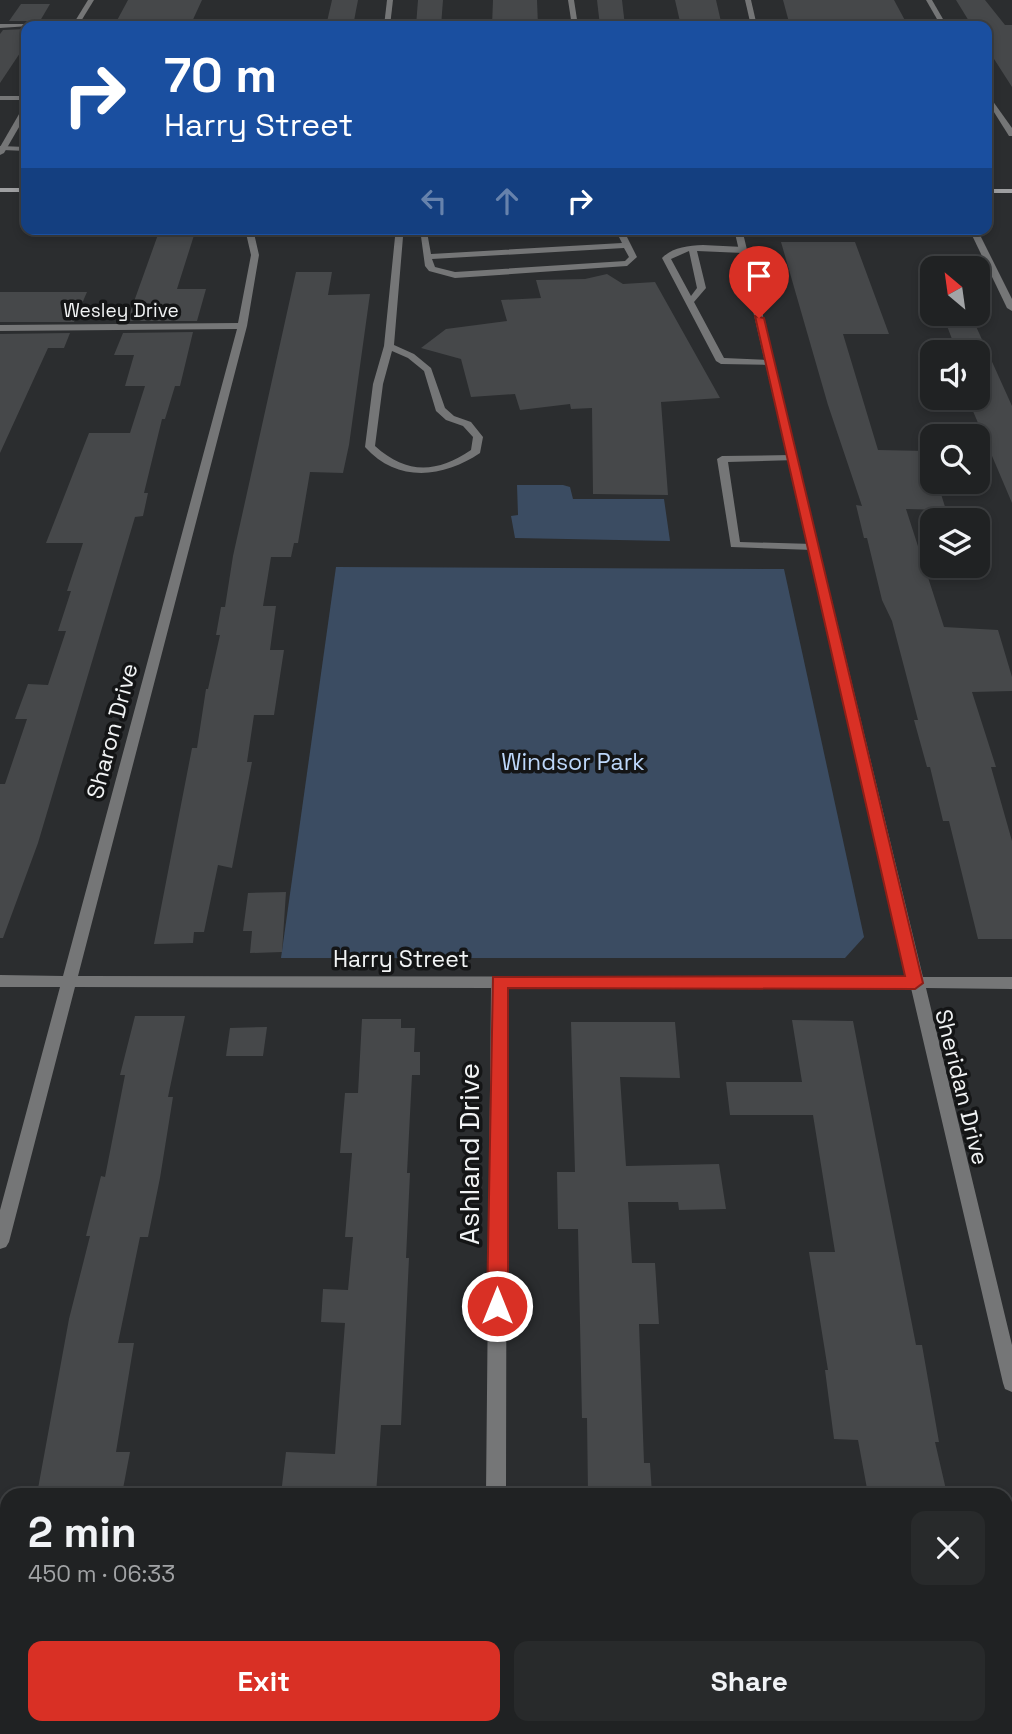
<!DOCTYPE html>
<html lang="en">
<head>
<meta charset="utf-8">
<style>
	:root { --surface:#202223; --page:#282a2b; --text:#f1f3f6; --muted:#a2a4a6; --line:#3d3f41; --accent:#d93025 }
	body { margin:0; font-family:"Space Grotesk",sans-serif; background:var(--page); color:var(--text); height:100vh; display:flex; flex-direction:column; font-size:26px; white-space:nowrap }
	* { box-sizing:border-box; margin:0 }
	p { font-size:23px; color:var(--muted) }
	.icon { flex:none; width:38px; height:38px; fill:none; stroke:currentColor; stroke-width:2; stroke-linecap:round; stroke-linejoin:round }
	.map { position:relative; flex:1; overflow:hidden }
	.sheet { position:absolute; left:0px; top:1488px; width:1013px; height:247px; display:flex; flex-direction:column; background:var(--surface); border-radius:21px 21px 0 0; box-shadow:0 4px 10px #0003,0 0 0 2px var(--line) }
	.sheet>* { flex:none }
	.hud { position:absolute; left:21px; top:21px; width:971px; height:214px; border-radius:14px; box-shadow:0 4px 10px #0003,0 0 0 2px var(--line); background:#1a4fa0; color:#fff; overflow:hidden }
	.needle { width:46px; rotate:331deg }
	.fabs { position:absolute; left:920px; top:256px; display:grid; gap:14px }
	.fabs a { display:grid; place-items:center; width:70px; height:70px; border-radius:14px; background:var(--surface); box-shadow:0 4px 10px #0003,0 0 0 2px var(--line); font-size:35px }
	.pin { position:absolute; display:grid; place-items:center; width:60px; height:60px; color:#fff; margin:-72px -30px; border-radius:50% 50% 50% 0; rotate:-45deg; box-shadow:0 0 7px #0007 }
	.pin .icon { rotate:45deg }
	.me { position:absolute; width:77px; margin:-38px; rotate:0deg; stroke-linejoin:round; filter:drop-shadow(0 0 5px #0008) }
	.turn { display:flex; align-items:center; gap:24px; height:147px; padding:0 28px; font-size:32px }
	.turn .icon { width:91px; height:91px; stroke-width:2.5 }
	.turn b { display:block; font-size:49px; line-height:60px }
	.lanes { display:flex; align-items:center; height:66px; padding:0 28px; background:#0003; justify-content:center; gap:35px; direction:ltr }
	.lanes .off { opacity:.35 }
	.round { display:grid; place-items:center; flex:none; width:74px; height:74px; border-radius:14px; background:var(--page) }
	.overview { display:flex; align-items:center; justify-content:space-between; height:119px; padding:0 28px }
	h1 { font-size:42px; font-weight:800; line-height:52px }
	.cta { display:flex; gap:14px; margin-top:auto; padding:14px 28px }
	.cta a { flex:1; height:80px; border-radius:14px; background:var(--accent); color:#fff; font-size:28px; font-weight:800; line-height:80px; text-align:center }
	.cta a+a { background:var(--page); color:var(--text) }
	.map>svg:first-child { display:block }
	.green { fill:#3b4c62 }
	.building { fill:#46484a }
	.lines { fill:none; stroke-linecap:round; stroke-linejoin:round }
	.lane { fill:#757677; fill-rule:evenodd }
	.street { fill:#757677; fill-rule:evenodd }
	.secondary { fill:#9e9fa1; fill-rule:evenodd }
	.route { fill:#d93025; stroke:#8d1f18; stroke-width:2 }
	.labels { text-anchor:middle; dominant-baseline:central; stroke-width:7; stroke-linejoin:round; paint-order:stroke }
	.far-street-label { font-size:19px; fill:#f1f3f4; stroke:#141516 }
	.street-label { font-size:23px; fill:#f1f3f4; stroke:#141516 }
	.park-label { font-size:23px; fill:#bdd7fa; stroke:#141516 }
	.near-street-label { font-size:28px; fill:#f1f3f4; stroke:#141516 }
</style>
</head>
<body>
<div class="map">
<svg width="1012" height="1734" viewBox="0 0 1012 1734">
	<rect width="100%" height="100%" fill="#2b2d2f"/>
	<g class="green">
		<polygon points="517,485 563,485 570,487 573,499 664,499 670,541 515,538 511,516 518,515"/>
		<polygon points="336,567 784,569 864,937 845,958 281,958"/>
	</g>
	<g class="building">
		<polygon points="128,0 202,0 190,26 114,26"/>
		<polygon points="332,0 358,0 353,26 326,26"/>
		<polygon points="418,0 443,0 441,26 416,26"/>
		<polygon points="493,0 537,0 538,26 492,26"/>
		<polygon points="597,0 622,0 625,26 600,26"/>
		<polygon points="675,0 716,0 722,26 681,26"/>
		<polygon points="783,0 894,0 908,26 790,26"/>
		<polygon points="956,0 985,0 1005,25 1012,25 1012,87 987,48 987,26 972,26"/>
		<polygon points="21,4 50,4 37,26 26,21 9,21"/>
		<polygon points="26,29 26,44 0,83 0,34 3,30"/>
		<polygon points="160,229 196,229 177,289 206,289 197,321 127,321"/>
		<polygon points="781,242 855,242 889,334 843,334 878,450 927,451 933,481 937,481 946,510 906,509 944,627 998,630 1012,677 1012,691 972,692 996,767 991,767 1012,841 1012,939 978,939 949,821 943,821 930,767 927,767 914,720 918,720 892,621 882,600 867,538 864,538 856,505 862,506 828,405"/>
		<polygon points="296,272 332,272 328,295 370,294 349,445 343,473 310,472 298,543 294,543 291,557 271,557 263,606 276,606 270,650 284,650 274,715 254,715 247,762 252,762 232,868 218,865 204,932 194,932 193,943 154,944 192,748 197,748 206,689 208,689 220,635 216,635 221,607 225,607 233,556"/>
		<polygon points="607,274 623,284 655,282 720,398 661,402 668,495 593,494 592,408 571,409 570,404 520,410 515,394 471,397 461,359 421,348 446,329 507,321 501,300 541,298 536,280 585,279"/>
		<polygon points="0,292 87,292 74,322 0,322"/>
		<polygon points="942,313 970,313 1012,406 1012,503 967,397 978,397 978,352 957,352"/>
		<polygon points="193,332 180,386 175,386 165,419 162,419 144,493 148,493 143,516 135,517 38,843 3,938 0,938 0,784 5,784 27,719 15,719 28,684 48,685 66,631 58,631 71,591 67,591 83,543 46,543 89,433 130,433 145,386 125,386 134,355 114,355 123,333"/>
		<polygon points="70,333 64,348 48,348 0,453 0,334"/>
		<polygon points="286,892 282,952 250,953 252,931 243,931 248,893"/>
		<polygon points="135,1016 185,1016 168,1097 173,1097 160,1178 148,1237 140,1237 118,1343 134,1343 116,1452 130,1452 122,1494 37,1494 69,1319 90,1236 86,1236 101,1176 105,1177 125,1075 120,1075"/>
		<polygon points="362,1019 401,1019 401,1028 415,1028 414,1052 420,1052 420,1075 412,1075 407,1173 410,1173 406,1258 409,1258 401,1425 381,1425 376,1494 281,1494 286,1452 335,1454 345,1323 321,1322 323,1289 348,1290 353,1237 345,1237 352,1153 340,1153 345,1093 358,1093"/>
		<polygon points="792,1020 853,1021 916,1345 922,1345 939,1442 935,1442 947,1494 868,1494 858,1440 834,1439 825,1370 828,1370 809,1252 835,1252 813,1115 730,1115 726,1082 802,1082"/>
		<polygon points="571,1022 675,1022 680,1078 620,1077 626,1166 719,1164 726,1209 679,1210 678,1202 628,1202 632,1263 655,1263 659,1324 639,1324 644,1463 650,1463 652,1494 588,1494 587,1418 582,1418 578,1229 558,1229 557,1172 575,1172"/>
		<polygon points="267,1027 263,1056 226,1056 230,1028"/>
	</g>
	<g class="lines">
		<g class="lane">
			<rect x="0" y="96" width="26" height="4"/>
			<polygon points="0,146 26,147 26,151 3,150 0,149"/>
			<path d="M399,229H407L403,237L394,345L414,354L431,368L445,408L454,416L471,422L483,437L480,453C443,478 397,483 365,447L373,384L384,346L395,237ZM392,351L408,358L424,371L436,411L446,420L463,426L473,437L471,450C437,473 407,475 375,446L383,384Z"/>
			<path d="M420,229H430L427,232L431,254L622,243L615,229H623L637,257L627,266L455,278L429,271L425,266ZM624,248L629,257L625,261L455,272L435,267L432,259Z"/>
			<path d="M703,245L743,247L747,250L743,253L697,251L706,288L694,302L724,358L769,360L772,361V365L721,364L716,361L662,258C673,247 687,246 703,245ZM689,251L697,288L691,296L671,259Z"/>
			<polygon points="792,455 796,456 796,460 728,462 740,542 813,544 819,547 813,550 731,547 717,459 722,456"/>
		</g>
		<g class="street">
			<polygon points="88,0 94,0 78,26 72,26"/>
			<polygon points="387,0 393,0 390,26 384,26"/>
			<polygon points="568,0 574,0 578,26 572,26"/>
			<polygon points="745,0 751,0 757,26 751,26"/>
			<polygon points="926,0 932,0 947,26 941,26"/>
			<polygon points="0,24 26,24 29,26 0,28"/>
			<polygon points="987,93 1012,128 1012,136 1009,136 987,101"/>
			<polygon points="26,107 26,115 4,153 0,155 0,147 22,109"/>
			<polygon points="245,229 253,229 259,255 247,326 78,976 908,977 734,229 742,229 923,977 1012,977 1012,989 926,988 1012,1345 1012,1392 1005,1389 1003,1383 911,988 507,988 506,1494 486,1494 491,988 75,987 9,1242 6,1247 0,1249 0,1210 60,987 0,987 0,975 63,976 237,329 0,331 0,325 238,323 251,255"/>
			<polygon points="969,229 977,229 1012,299 1012,311 1007,308"/>
			<rect x="484" y="1727" width="22" height="7"/>
		</g>
		<g class="secondary">
			<rect x="0" y="188" width="26" height="4"/>
			<rect x="987" y="189" width="25" height="4"/>
		</g>
	</g>
	<polygon class="route" points="755,316 764,318 923,983 915,989 508,988 508,1306 505,1312 497,1315 490,1312 487,1306 493,977 905,976"/>
	<g class="labels">
		<g class="far-street-label">
			<text x="121" y="310">Wesley Drive</text>
		</g>
		<g class="street-label">
			<text transform="translate(112 731) rotate(-75)">Sharon Drive</text>
			<text x="401" y="959">Harry Street</text>
			<text transform="translate(962 1087) rotate(76)">Sheridan Drive</text>
		</g>
		<g class="park-label">
			<text x="573" y="762">Windsor Park</text>
		</g>
		<g class="near-street-label">
			<text transform="translate(469 1154) rotate(-90)">Ashland Drive</text>
		</g>
	</g>
</svg>
<div class="fabs">
<a><svg class="needle" viewBox="-14 -14 28 28"><path d="M0-13l5 13h-10z" fill="#e53935"/><path d="M0 13l5-13h-10z" fill="#a2a4a6"/></svg></a>
<a><svg class="icon" aria-label="sound" viewBox="0 0 24 24"><path d="M4 9h4l5-4v14l-5-4H4zM17 9q2 3 0 6"/></svg></a>
<a><svg class="icon" aria-label="search" viewBox="0 0 24 24"><circle cx="10" cy="10" r="6"/><path d="M15 15l6 6"/></svg></a>
<a><svg class="icon" aria-label="layers" viewBox="0 0 24 24"><path d="M12 4l9 5-9 5-9-5zM3 14l9 5 9-5"/></svg></a>
</div>
<div class="pin" style="left:759px;top:318px;background:#d93025"><svg class="icon" aria-label="arrive" viewBox="0 0 24 24"><path d="M6 21V4h12l-3 4 3 4H6"/></svg></div>
<svg class="me" style="left:497px;top:1306px" viewBox="-20 -20 40 40"><circle r="17" fill="#d93025" stroke="#fff" stroke-width="3"/><path d="M0-11L8 9 0 5-8 9z" fill="#fff"/></svg>
<div class="hud">
<div class="turn"><svg class="icon" aria-label="right" viewBox="0 0 24 24"><path d="M7 20v-9h11M14 6l5 5-5 5"/></svg><div><b>70 m</b>Harry Street</div></div>
<div class="lanes"><svg class="icon off" aria-label="left" viewBox="0 0 24 24"><path d="M17 20v-9H6M10 6l-5 5 5 5"/></svg><svg class="icon off" aria-label="ahead" viewBox="0 0 24 24"><path d="M12 20V5M6 11l6-6 6 6"/></svg><svg class="icon" aria-label="right" viewBox="0 0 24 24"><path d="M7 20v-9h11M14 6l5 5-5 5"/></svg></div>
</div>
<section class="sheet">
<div class="overview"><div><h1>2 min</h1><p>450 m · 06:33</p></div><a class="round"><svg class="icon" aria-label="close" viewBox="0 0 24 24"><path d="M6 6l12 12M18 6L6 18"/></svg></a></div>
<div class="cta"><a>Exit</a><a>Share</a></div>
</section>
</div>
</body>
</html>
